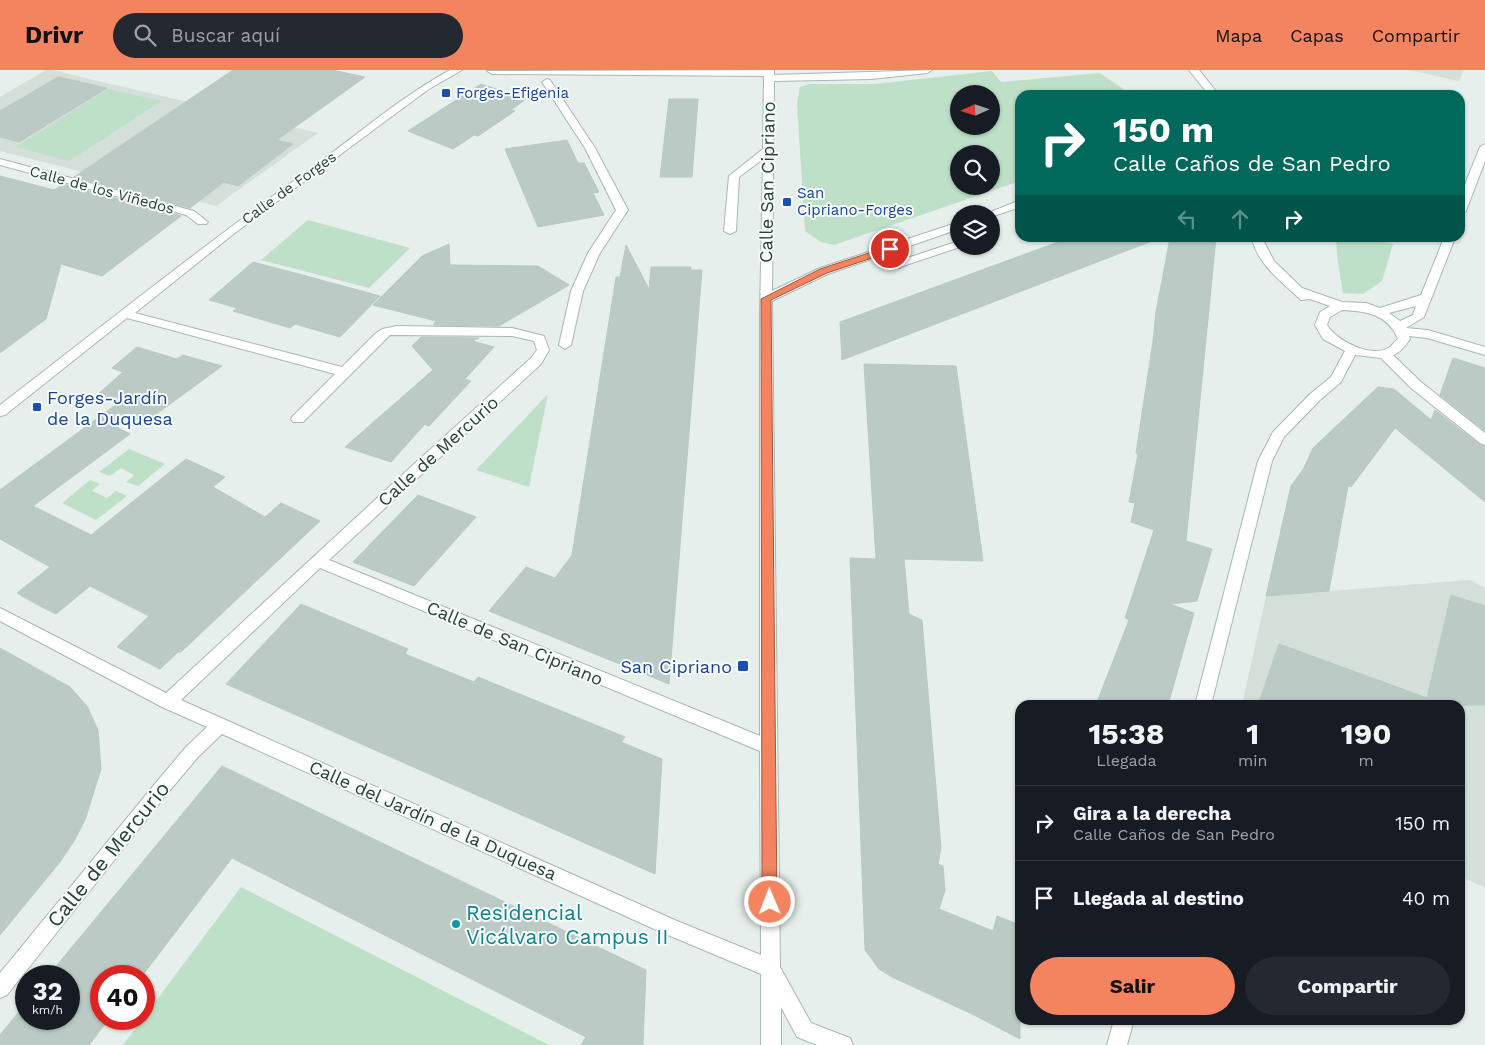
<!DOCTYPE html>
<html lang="es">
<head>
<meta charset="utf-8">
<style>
	:root { --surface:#171b24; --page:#242831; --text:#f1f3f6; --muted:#9ea1a6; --line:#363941; --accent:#f4845f }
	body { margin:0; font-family:"Work Sans",sans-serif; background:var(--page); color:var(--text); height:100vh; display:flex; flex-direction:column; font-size:19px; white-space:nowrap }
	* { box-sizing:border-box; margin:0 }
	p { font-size:16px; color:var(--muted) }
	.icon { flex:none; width:28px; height:28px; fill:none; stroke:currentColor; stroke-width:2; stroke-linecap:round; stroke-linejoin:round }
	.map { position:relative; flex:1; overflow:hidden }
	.side { position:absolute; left:1015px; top:630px; width:450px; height:325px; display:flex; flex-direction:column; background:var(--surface); border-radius:15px; box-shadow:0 1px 4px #0004 }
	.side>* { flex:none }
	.guide { position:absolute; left:1015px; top:20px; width:450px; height:152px; border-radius:15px; box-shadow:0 1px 4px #0004; background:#00695c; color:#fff; overflow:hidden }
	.needle { width:32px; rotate:267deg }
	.controls { position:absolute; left:950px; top:15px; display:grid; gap:10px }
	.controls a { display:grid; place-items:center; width:50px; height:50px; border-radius:50%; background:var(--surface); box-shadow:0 1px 4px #0004; font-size:25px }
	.speed { position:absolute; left:15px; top:895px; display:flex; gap:10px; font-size:25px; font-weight:700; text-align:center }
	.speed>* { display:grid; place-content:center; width:65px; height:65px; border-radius:50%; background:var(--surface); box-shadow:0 1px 4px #0004; line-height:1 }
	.speed small { font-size:12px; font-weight:400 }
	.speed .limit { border:8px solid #d22; background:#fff; color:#111 }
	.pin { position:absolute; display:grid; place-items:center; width:42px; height:42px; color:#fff; margin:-21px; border:2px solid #fff; border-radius:50%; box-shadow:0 1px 5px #0007 }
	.me { position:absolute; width:55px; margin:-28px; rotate:359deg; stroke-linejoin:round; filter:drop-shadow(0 0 4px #0008) }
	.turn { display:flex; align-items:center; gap:18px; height:105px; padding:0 15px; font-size:22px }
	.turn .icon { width:65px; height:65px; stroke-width:2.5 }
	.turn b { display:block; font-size:35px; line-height:42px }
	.lanes { display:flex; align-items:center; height:48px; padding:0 15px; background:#0003; justify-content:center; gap:25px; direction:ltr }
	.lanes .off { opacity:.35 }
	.eta { display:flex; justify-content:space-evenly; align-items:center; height:85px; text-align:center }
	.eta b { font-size:30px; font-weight:700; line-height:35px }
	.cta { display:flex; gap:10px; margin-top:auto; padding:10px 15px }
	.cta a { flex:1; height:58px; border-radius:30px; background:var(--accent); color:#111; font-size:20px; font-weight:700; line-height:58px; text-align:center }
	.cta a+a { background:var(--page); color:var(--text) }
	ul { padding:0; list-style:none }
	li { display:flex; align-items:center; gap:15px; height:75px; padding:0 15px; border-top:1px solid var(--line) }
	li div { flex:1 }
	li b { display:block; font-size:19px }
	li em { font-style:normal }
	header { display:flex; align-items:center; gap:30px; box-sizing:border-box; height:70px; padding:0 25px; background:var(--accent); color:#111 }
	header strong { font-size:24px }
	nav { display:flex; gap:28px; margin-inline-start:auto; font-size:18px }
	.search { width:350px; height:45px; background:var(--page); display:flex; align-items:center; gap:12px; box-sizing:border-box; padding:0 18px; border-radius:28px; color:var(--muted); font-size:19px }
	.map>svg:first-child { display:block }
	.built { fill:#d4dfda }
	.green { fill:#bfe0c8; fill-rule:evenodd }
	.building { fill:#bbcac4; stroke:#b8c9c2 }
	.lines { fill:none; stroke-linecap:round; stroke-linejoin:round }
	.minor-casing { stroke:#a8b8b2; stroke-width:2 }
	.minor { fill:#fff; fill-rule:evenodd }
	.route { fill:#f4845f; stroke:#9f563e }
	.transit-dot { fill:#1a4fb4; stroke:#f7fbf9; stroke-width:2 }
	.culture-dot { fill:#0f9aa8; stroke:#f7fbf9; stroke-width:2 }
	.labels { text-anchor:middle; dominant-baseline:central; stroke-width:4; stroke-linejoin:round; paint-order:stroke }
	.far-transit-label { font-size:15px; fill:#164399; stroke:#f7fbf9; text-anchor:start }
	.far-street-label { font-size:15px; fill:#24423a; stroke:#f7fbf9 }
	.street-label { font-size:18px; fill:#24423a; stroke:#f7fbf9 }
	.transit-label { font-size:18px; fill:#164399; stroke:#f7fbf9; text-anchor:start }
	.near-street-label { font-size:21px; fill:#24423a; stroke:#f7fbf9 }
	.near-culture-label { font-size:21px; fill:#0d838f; stroke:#f7fbf9; text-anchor:start }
</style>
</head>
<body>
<header>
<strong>Drivr</strong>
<div class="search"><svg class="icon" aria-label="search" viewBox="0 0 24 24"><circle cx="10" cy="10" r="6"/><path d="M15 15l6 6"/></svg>Buscar aquí</div>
<nav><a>Mapa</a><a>Capas</a><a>Compartir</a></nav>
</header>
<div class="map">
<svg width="1485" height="975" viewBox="0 0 1485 975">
	<rect width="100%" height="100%" fill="#e6efeb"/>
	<g class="built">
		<polygon points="46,0 52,0 318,63 216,136 0,81 0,27"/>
		<polygon points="1409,0 1464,0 1459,11"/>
		<polygon points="1470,510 1485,518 1485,817 1460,807 1460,635 1242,635 1266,526"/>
	</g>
	<g class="green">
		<path d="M992,1L1001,12L1100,3L1132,25H1020V111L834,175L821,172L805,161L797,34L800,17L809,14H875ZM959,24H991V56H959ZM959,84H991V116H959Z"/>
		<polygon points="108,19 162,31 69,91 16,77"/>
		<polygon points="308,150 410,178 369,218 261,190"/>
		<polygon points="1336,168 1367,168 1393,174 1382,211 1363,224 1343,223 1337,186"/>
		<polygon points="548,324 529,417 476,400"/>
		<polygon points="129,379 165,394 138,416 126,412 134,405 121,398 110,406 99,402"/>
		<polygon points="90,410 100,414 92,421 107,428 116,421 127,426 96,450 62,433"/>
		<polygon points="241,817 549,975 123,975"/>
	</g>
	<g class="building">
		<polygon points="233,0 332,0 365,7 277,70 293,74 238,116 224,112 190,138 74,107"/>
		<polygon points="58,7 107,18 19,72 0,67 0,41"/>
		<polygon points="481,14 526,29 511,40 515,41 478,66 474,65 453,79 408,61"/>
		<polygon points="669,29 698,29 692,107 660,107"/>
		<polygon points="567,70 578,93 584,93 599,122 593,123 604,145 538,157 505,79"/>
		<polygon points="0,106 54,120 63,114 181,146 102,206 61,194 46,249 0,283"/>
		<polygon points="1069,168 1152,168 1152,171 842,290 840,252"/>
		<polygon points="1170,168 1216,168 1186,471 1212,479 1197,531 1170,534 1194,543 1168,635 1096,635 1129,550 1125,548 1154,460 1131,452 1135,433 1129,432 1138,384 1136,383 1153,271 1156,242"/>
		<polygon points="449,174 450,195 538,196 569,215 499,256 433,255 436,251 373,235 422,186"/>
		<polygon points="626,175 649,219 651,197 691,197 690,200 702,200 669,614 489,541 526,497 555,508 572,485 616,207 620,207"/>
		<polygon points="253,192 295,203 380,226 340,267 295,254 290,258 233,241 237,238 209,230"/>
		<polygon points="421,267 479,268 472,271 494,277 465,309 471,311 429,356 425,354 391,392 345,377 433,300 412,276"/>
		<polygon points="137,277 177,289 183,285 222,296 147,351 122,346 118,358 130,364 33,436 91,465 186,389 225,407 213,417 265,447 281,433 320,451 181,582 178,582 160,599 117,577 149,546 90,516 56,544 36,534 17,523 50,497 0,469 0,420 118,333 96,326 123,302 112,298"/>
		<polygon points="1453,288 1485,298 1485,361 1440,325"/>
		<polygon points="864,294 956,296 983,491 904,489 909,544 922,550 941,778 938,794 943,796 945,820 939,839 993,861 997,846 1020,855 1020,969 972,944 892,907 879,899 865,880 850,488 876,489"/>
		<polygon points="1378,317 1394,319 1431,350 1435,340 1479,374 1485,377 1485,432 1395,358 1351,417 1348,416 1329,521 1266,526 1291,416 1304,398 1313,378"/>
		<polygon points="418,425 476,447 414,516 353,492"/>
		<polygon points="1451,525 1485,536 1485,635 1258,635 1279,574 1427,628"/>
		<polygon points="301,534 408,579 405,584 474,612 478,607 625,667 621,672 662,689 655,804 226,614"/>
		<polygon points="0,578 70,617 87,636 98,660 101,699 85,750 74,771 60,792 0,865"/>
		<polygon points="222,696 646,900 643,975 581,975 586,967 232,788 142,906 101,906 101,949 109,949 89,975 0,975 0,965 26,933 26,949 69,949 69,906 48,906"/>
	</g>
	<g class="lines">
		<g class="minor-casing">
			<g id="minor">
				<path d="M450,0H462L429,19L399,41L236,162L135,243L342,297L375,264L382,259L397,256L512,258L544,266L549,280L541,294L329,490L760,666V245L763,89L739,107L736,161L730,164L724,161L729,106L763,79L764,6L492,4L487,1L774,0V5L932,0L927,3L871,9L774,11L772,221L820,198L959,152V159L828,204L772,231L780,897L811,953L850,968L853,975H817L797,967L781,937V975H761V904L663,863L222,664L198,687L166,725L7,925L0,928V903L154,715L186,677L207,657L162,637L0,551V538L166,623L402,405L531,288L537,280L534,271L512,266L390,265L303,352H293L291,349L293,346L335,304L127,248L5,345L0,346V335C105,254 209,171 317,94C361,62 402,26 450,0ZM320,498L760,681L761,885L677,851L181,630Z"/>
				<polygon points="1189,0 1199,0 1219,25 1209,25"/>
				<polygon points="547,9 550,10 595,78 628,140 600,183 583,221 571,275 565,279 559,275 571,221 588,183 616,140 585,78 542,12"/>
				<polygon points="1485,74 1485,91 1466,141 1460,144 1460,127 1480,77"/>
				<polygon points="0,89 194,141 208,152 206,154 198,154 186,145 0,95"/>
				<polygon points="1020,130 1020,137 991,147 991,144 986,144"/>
				<path d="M1252,168H1262L1274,191L1302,218L1342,232L1366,233L1380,238L1421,225L1444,168H1455L1424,247L1406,258L1428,260L1485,277V285L1427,268L1409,266L1410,269C1406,275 1400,283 1393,285L1421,312L1485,363V375L1480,373L1411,318L1381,288L1355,285L1341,312L1320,330L1284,367L1272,391L1211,635H1195L1258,391L1273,362L1310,324L1331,307L1345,281L1323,269L1315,255L1320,242L1330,236L1310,229L1301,230C1282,212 1257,194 1252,168ZM1416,236L1413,245L1400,251L1389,243ZM1342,240C1366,241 1388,244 1398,269C1395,271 1392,275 1390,277C1371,289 1337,271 1327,255L1330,247Z"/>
				<polygon points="959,171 959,176 963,176 903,196 899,198 893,194 895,192"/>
				<polygon points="1114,950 1134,950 1127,975 1107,975"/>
			</g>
		</g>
		<use href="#minor" class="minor"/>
	</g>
	<polygon class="route" points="890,176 894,179 893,181 827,203 771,230 777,832 775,837 770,839 765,837 762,832 761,229 820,199"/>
	<g class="transit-dot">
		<rect x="441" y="18" width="10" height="10" rx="2.5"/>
		<rect x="782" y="127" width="10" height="10" rx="2.5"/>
		<rect x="32" y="332" width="10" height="10" rx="2.5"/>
		<rect x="737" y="590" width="12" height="12" rx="2.5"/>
	</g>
	<circle class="culture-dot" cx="456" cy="854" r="5"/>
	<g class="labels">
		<g class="far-transit-label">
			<text x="456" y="23">Forges-Efigenia</text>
			<text x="797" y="123">San<tspan x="797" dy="17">Cipriano-Forges</tspan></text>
		</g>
		<g class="far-street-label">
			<text transform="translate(289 118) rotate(-36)">Calle de Forges</text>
			<text transform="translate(102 120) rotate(15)">Calle de los Viñedos</text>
		</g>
		<g class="street-label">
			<text transform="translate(767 112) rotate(-89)">Calle San Cipriano</text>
			<text transform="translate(438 381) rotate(-42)">Calle de Mercurio</text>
			<text transform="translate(515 573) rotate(23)">Calle de San Cipriano</text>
			<text transform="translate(433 750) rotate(24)">Calle del Jardín de la Duquesa</text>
		</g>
		<g class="transit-label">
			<text x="47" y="327">Forges-Jardín<tspan x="47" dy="21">de la Duquesa</tspan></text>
			<text x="732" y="596" text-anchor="end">San Cipriano</text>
		</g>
		<g class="near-street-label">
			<text transform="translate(108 784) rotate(-51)">Calle de Mercurio</text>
		</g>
		<g class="near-culture-label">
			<text x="466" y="842">Residencial<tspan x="466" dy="24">Vicálvaro Campus II</tspan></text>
		</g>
	</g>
</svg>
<div class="controls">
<a><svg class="needle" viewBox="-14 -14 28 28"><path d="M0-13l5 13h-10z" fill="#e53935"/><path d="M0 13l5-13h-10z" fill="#9ea1a6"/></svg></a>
<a><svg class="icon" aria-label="search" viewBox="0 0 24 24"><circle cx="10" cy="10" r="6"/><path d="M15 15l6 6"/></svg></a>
<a><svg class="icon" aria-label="layers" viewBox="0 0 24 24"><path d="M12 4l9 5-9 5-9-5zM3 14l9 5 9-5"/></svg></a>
</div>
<div class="speed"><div>32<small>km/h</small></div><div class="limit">40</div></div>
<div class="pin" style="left:890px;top:179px;background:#d93025"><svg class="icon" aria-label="arrive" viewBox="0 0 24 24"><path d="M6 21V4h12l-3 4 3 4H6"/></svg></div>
<svg class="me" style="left:770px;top:832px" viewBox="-20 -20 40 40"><circle r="17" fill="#f4845f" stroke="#fff" stroke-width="3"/><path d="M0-11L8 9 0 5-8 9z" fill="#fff"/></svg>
<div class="guide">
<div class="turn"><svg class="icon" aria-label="right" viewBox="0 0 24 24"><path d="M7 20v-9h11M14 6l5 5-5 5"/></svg><div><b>150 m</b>Calle Caños de San Pedro</div></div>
<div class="lanes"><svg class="icon off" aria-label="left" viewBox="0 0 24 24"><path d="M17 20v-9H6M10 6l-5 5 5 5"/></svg><svg class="icon off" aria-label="ahead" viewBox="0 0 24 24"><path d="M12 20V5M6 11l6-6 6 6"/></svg><svg class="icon" aria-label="right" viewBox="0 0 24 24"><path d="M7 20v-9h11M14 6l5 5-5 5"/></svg></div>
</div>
<section class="side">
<div class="eta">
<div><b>15:38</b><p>Llegada</p></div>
<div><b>1</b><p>min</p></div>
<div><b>190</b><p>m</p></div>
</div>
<ul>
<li><svg class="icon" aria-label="right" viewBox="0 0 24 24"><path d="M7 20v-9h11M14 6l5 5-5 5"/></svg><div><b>Gira a la derecha</b><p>Calle Caños de San Pedro</p></div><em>150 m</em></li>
<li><svg class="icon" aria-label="arrive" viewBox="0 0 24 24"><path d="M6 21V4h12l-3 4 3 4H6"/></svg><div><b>Llegada al destino</b></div><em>40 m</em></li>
</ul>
<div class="cta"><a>Salir</a><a>Compartir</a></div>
</section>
</div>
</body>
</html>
